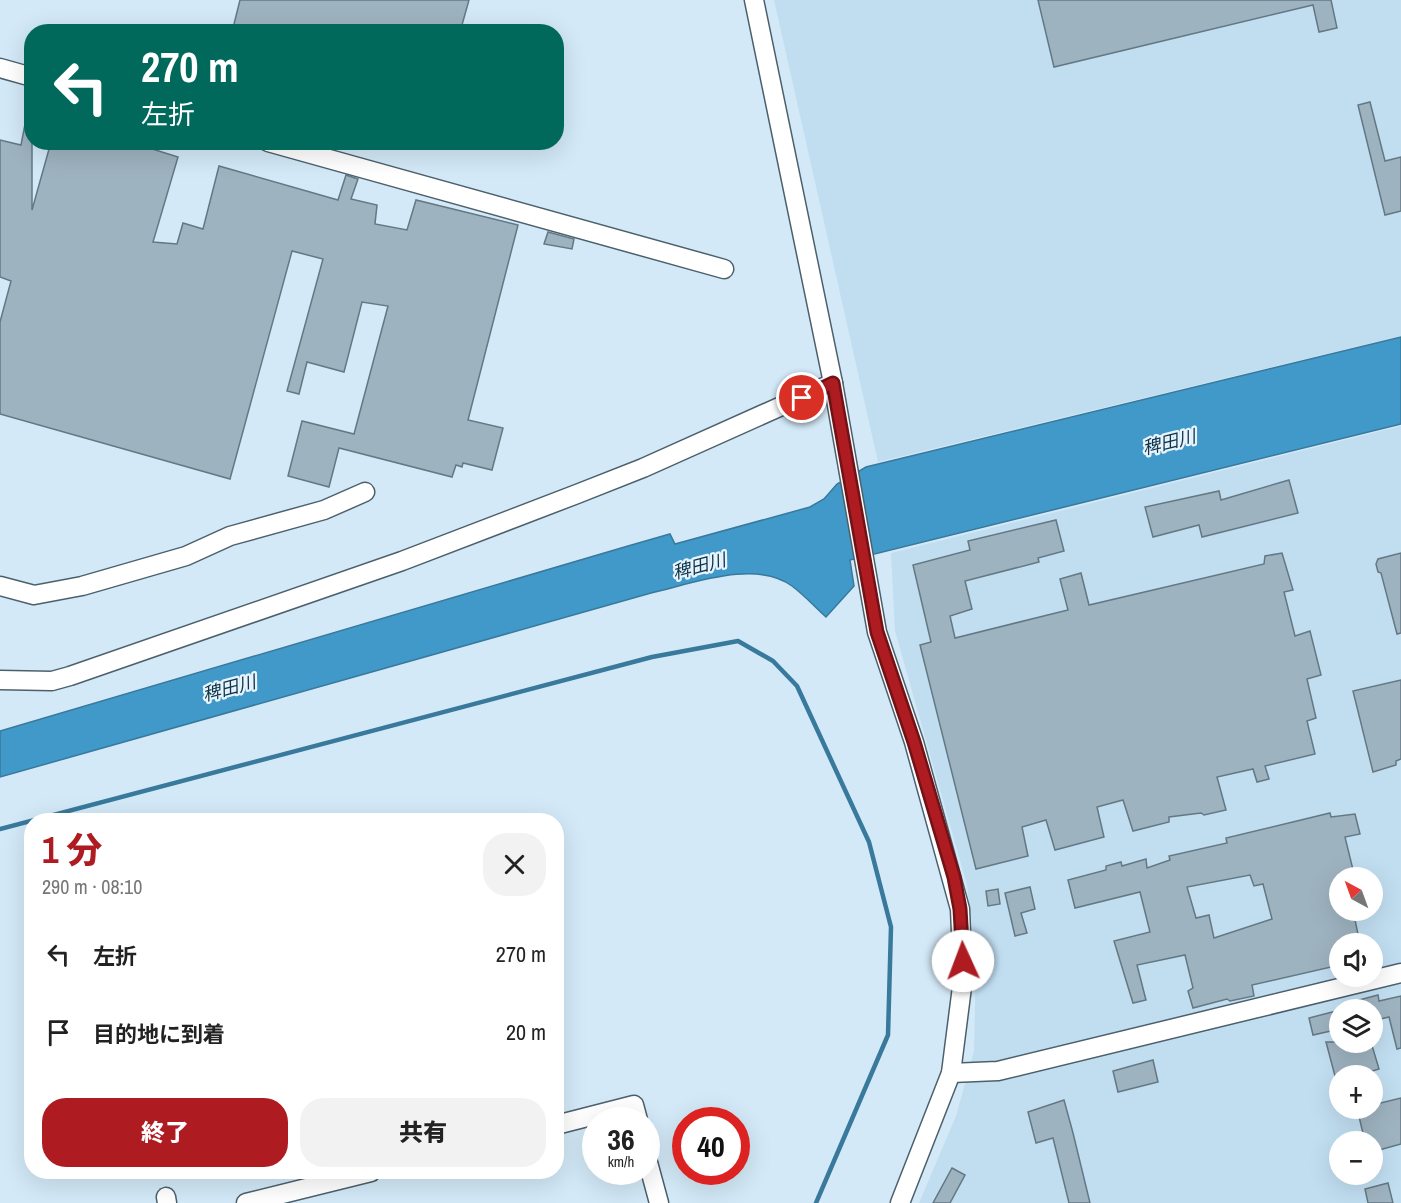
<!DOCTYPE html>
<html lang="ja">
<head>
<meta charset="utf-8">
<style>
	:root { --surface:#fff; --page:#f2f2f2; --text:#222; --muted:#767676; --accent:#ae1c22 }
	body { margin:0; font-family:"Archivo Narrow","Noto Sans JP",sans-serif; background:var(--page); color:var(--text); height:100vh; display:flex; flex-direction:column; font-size:22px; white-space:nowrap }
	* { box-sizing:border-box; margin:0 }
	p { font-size:20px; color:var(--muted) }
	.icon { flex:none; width:33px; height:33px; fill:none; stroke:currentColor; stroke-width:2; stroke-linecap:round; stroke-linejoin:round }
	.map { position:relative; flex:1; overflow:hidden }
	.panel { position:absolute; left:24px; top:813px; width:540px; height:366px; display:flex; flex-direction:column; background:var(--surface); border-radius:24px; box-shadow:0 6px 24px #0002 }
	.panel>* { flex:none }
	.banner { position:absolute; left:24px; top:24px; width:540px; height:126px; border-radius:24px; box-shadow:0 6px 24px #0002; background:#00695c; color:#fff; overflow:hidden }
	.needle { width:39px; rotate:319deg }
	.tools { position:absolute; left:1329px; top:867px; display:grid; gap:12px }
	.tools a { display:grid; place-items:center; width:54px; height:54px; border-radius:50%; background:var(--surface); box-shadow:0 6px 24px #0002; font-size:30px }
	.speed { position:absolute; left:582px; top:1107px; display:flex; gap:12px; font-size:30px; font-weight:700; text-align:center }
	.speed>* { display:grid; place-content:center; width:78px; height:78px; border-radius:50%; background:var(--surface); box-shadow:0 6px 24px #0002; line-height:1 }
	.speed small { font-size:15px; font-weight:400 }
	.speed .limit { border:9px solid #d22; background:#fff; color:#111 }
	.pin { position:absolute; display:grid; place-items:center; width:51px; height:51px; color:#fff; margin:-26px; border:3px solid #fff; border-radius:50%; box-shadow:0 2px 6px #0007 }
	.me { position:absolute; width:66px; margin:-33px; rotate:358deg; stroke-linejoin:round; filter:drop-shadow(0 0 4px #0008) }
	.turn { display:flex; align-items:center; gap:21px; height:126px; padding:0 18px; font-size:27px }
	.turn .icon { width:78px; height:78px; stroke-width:2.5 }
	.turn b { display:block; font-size:42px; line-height:51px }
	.round { display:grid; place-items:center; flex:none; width:63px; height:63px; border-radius:24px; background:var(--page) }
	.summary { display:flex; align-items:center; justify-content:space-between; height:102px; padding:0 18px }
	h1 { font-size:36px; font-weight:800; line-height:45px; color:var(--accent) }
	.cta { display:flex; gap:12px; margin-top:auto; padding:12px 18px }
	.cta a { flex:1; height:69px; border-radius:24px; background:var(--accent); color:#fff; font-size:24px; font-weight:800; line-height:69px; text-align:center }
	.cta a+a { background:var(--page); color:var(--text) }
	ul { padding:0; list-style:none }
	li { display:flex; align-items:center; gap:18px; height:78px; padding:0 18px }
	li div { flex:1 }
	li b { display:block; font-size:22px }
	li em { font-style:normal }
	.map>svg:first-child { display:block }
	.built { fill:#c1def1; fill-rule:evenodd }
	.water { fill:#4099c9; stroke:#38799c; stroke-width:1.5 }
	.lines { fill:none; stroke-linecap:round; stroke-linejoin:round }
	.stream { stroke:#38799c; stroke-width:4.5 }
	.building { fill:#9eb3c0; stroke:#647884; stroke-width:1.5; fill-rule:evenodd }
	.minor-casing { stroke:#4c606c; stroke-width:21 }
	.minor { stroke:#fff; stroke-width:18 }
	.route-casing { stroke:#711216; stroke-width:15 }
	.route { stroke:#ae1c22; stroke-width:10 }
	.labels { text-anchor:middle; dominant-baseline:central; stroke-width:4.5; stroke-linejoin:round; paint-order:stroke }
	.water-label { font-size:18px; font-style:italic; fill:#0d3448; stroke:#e7f4fd }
</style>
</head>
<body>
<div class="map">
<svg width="1401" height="1203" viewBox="0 0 1401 1203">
	<rect width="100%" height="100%" fill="#d3e9f7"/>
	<g class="built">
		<polygon points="774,0 1401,0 1401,336 878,462"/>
		<path d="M1401,426V1203H919L956,1116L974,1051L976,960L967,885L895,631L891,553ZM1340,878H1372V910H1340ZM1340,944H1372V976H1340ZM1340,1010H1372V1042H1340ZM1340,1076H1372V1108H1340ZM1340,1142H1372V1174H1340Z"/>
	</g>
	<path class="water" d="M1401,337V424L850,560L854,586L826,617C815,607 804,595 792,586C756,559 691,584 651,593L0,777V731L628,546L670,534L675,544L810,507L824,499L837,484L866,467Z"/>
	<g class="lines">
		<polyline class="stream" points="0,829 652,657 738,641 773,661 797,686 869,842 891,927 888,1035 816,1203"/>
	</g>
	<g class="building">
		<polygon points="240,0 469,0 460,32 232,32"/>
		<polygon points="1038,0 1331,0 1337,28 1319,32 1313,5 1054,67"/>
		<polygon points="1370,102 1385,161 1401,157 1401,211 1385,215 1358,105"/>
		<polygon points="26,119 32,119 32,210 51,142 150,142 149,148 178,157 153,242 177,244 183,223 203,229 219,166 338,200 346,175 358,179 351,199 377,205 375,224 407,230 416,200 518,225 468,420 503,428 492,470 463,463 462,467 456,465 452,477 339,448 329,487 288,476 302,421 354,434 388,306 362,302 344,372 307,362 299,394 287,391 323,259 292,251 230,479 0,414 0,322 11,281 0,277 0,140 21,145"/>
		<polygon points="548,232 574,239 572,249 544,244"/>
		<polygon points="1289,480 1298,513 1202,537 1199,525 1153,537 1145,507 1219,491 1221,500"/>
		<polygon points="1056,520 1064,551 1038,558 1039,562 965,581 972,609 950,616 955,638 1068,610 1060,579 1081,573 1089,605 1264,564 1265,556 1282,553 1293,590 1284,592 1295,636 1310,631 1321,675 1307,679 1316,718 1307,721 1315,754 1265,766 1269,779 1257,782 1253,769 1217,777 1226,810 1204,815 1201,813 1169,817 1169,822 1133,831 1123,800 1097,807 1104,837 1055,850 1046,820 1022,827 1028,856 976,869 920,645 931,642 913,565 970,550 968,541"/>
		<polygon points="1401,553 1401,633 1397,634 1381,573 1378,572 1376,564 1378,559"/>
		<polygon points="1401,680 1401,759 1396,761 1396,765 1373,772 1353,691"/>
		<path d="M1330,813L1331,817L1355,814L1360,834L1345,837L1355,878H1340V910H1353L1360,944H1340V965L1252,985L1254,996L1230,1001L1227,999L1193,1008L1188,991L1193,988L1185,955L1137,965L1146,1000L1133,1003L1114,941L1150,932L1140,892L1075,908L1068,880L1106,870V866L1121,862L1122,866L1146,859L1147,868L1170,860L1169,856L1227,843L1226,838ZM1250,875L1254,886L1263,884L1272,919L1214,938L1209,915L1196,918L1187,887Z"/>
		<polygon points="1030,887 1035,909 1021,913 1027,933 1015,936 1005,893"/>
		<polygon points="998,889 1000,904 988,906 986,891"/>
		<polygon points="1378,995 1379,1001 1401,996 1401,1048 1397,1049 1389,1017 1372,1021 1372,1010 1362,1010 1359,1000"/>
		<polygon points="1340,1010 1340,1029 1313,1035 1309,1018"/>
		<polygon points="1326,1042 1371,1042 1379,1069 1356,1076 1335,1076"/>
		<polygon points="1153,1060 1158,1082 1118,1092 1113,1071"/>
		<polygon points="1401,1098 1401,1144 1372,1152 1372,1142 1365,1142 1357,1108 1372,1108 1372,1105"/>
		<polygon points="1064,1100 1073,1133 1090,1203 1069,1203 1053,1138 1036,1143 1028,1112"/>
		<polygon points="952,1168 965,1175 950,1203 933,1203"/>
		<polygon points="1388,1183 1393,1203 1368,1203 1365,1189"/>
	</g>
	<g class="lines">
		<g class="minor-casing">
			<g id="minor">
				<polyline points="754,0 833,383 877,632 914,742 960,909 963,979 951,1073 900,1203"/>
				<polyline points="0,68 32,77"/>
				<polyline points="268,142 724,269"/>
				<polyline points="0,586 34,595 82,586 186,556 230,536 324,510 365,492"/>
				<polyline points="0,680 52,681 70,676 402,561 577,494 643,468 833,383"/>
				<polyline points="951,1073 998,1071 1401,973"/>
				<polyline points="556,1125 634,1105 638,1120"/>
				<polyline points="646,1155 659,1203"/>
				<polyline points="166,1197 167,1203"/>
				<polyline points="246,1203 371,1172"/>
			</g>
		</g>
		<use href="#minor" class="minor"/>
	</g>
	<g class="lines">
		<g class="route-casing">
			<polyline id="route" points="802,398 833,383 877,632 914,742 954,877 960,909 963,961"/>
		</g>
		<use href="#route" class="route"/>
	</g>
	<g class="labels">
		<g class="water-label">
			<text transform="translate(1169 442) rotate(-14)">稗田川</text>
			<text transform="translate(699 566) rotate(-15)">稗田川</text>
			<text transform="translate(229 688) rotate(-15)">稗田川</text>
		</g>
	</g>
</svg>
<div class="tools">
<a><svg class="needle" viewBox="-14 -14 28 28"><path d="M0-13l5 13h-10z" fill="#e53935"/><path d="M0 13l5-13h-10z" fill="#767676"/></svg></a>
<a><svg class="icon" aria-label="sound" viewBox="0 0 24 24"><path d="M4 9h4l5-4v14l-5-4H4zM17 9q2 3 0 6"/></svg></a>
<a><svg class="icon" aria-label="layers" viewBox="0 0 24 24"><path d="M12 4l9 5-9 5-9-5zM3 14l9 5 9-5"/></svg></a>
<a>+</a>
<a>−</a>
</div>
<div class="speed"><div>36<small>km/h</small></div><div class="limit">40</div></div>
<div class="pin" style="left:802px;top:398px;background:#d93025"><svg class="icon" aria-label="arrive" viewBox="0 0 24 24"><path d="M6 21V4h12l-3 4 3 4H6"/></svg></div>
<svg class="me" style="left:963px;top:961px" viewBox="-20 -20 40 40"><circle r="19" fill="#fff"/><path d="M0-13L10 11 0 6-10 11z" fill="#ae1c22"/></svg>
<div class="banner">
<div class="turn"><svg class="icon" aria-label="left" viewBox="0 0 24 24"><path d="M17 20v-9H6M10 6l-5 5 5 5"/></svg><div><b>270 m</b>左折</div></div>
</div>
<section class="panel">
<div class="summary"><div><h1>1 分</h1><p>290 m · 08:10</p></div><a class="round"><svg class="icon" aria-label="close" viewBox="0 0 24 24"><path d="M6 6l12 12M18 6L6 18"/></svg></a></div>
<ul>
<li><svg class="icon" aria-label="left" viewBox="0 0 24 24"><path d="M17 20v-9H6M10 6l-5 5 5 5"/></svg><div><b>左折</b></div><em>270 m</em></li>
<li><svg class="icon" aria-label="arrive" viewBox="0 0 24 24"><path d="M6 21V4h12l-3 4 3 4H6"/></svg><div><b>目的地に到着</b></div><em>20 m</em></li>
</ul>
<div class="cta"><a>終了</a><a>共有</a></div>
</section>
</div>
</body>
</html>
